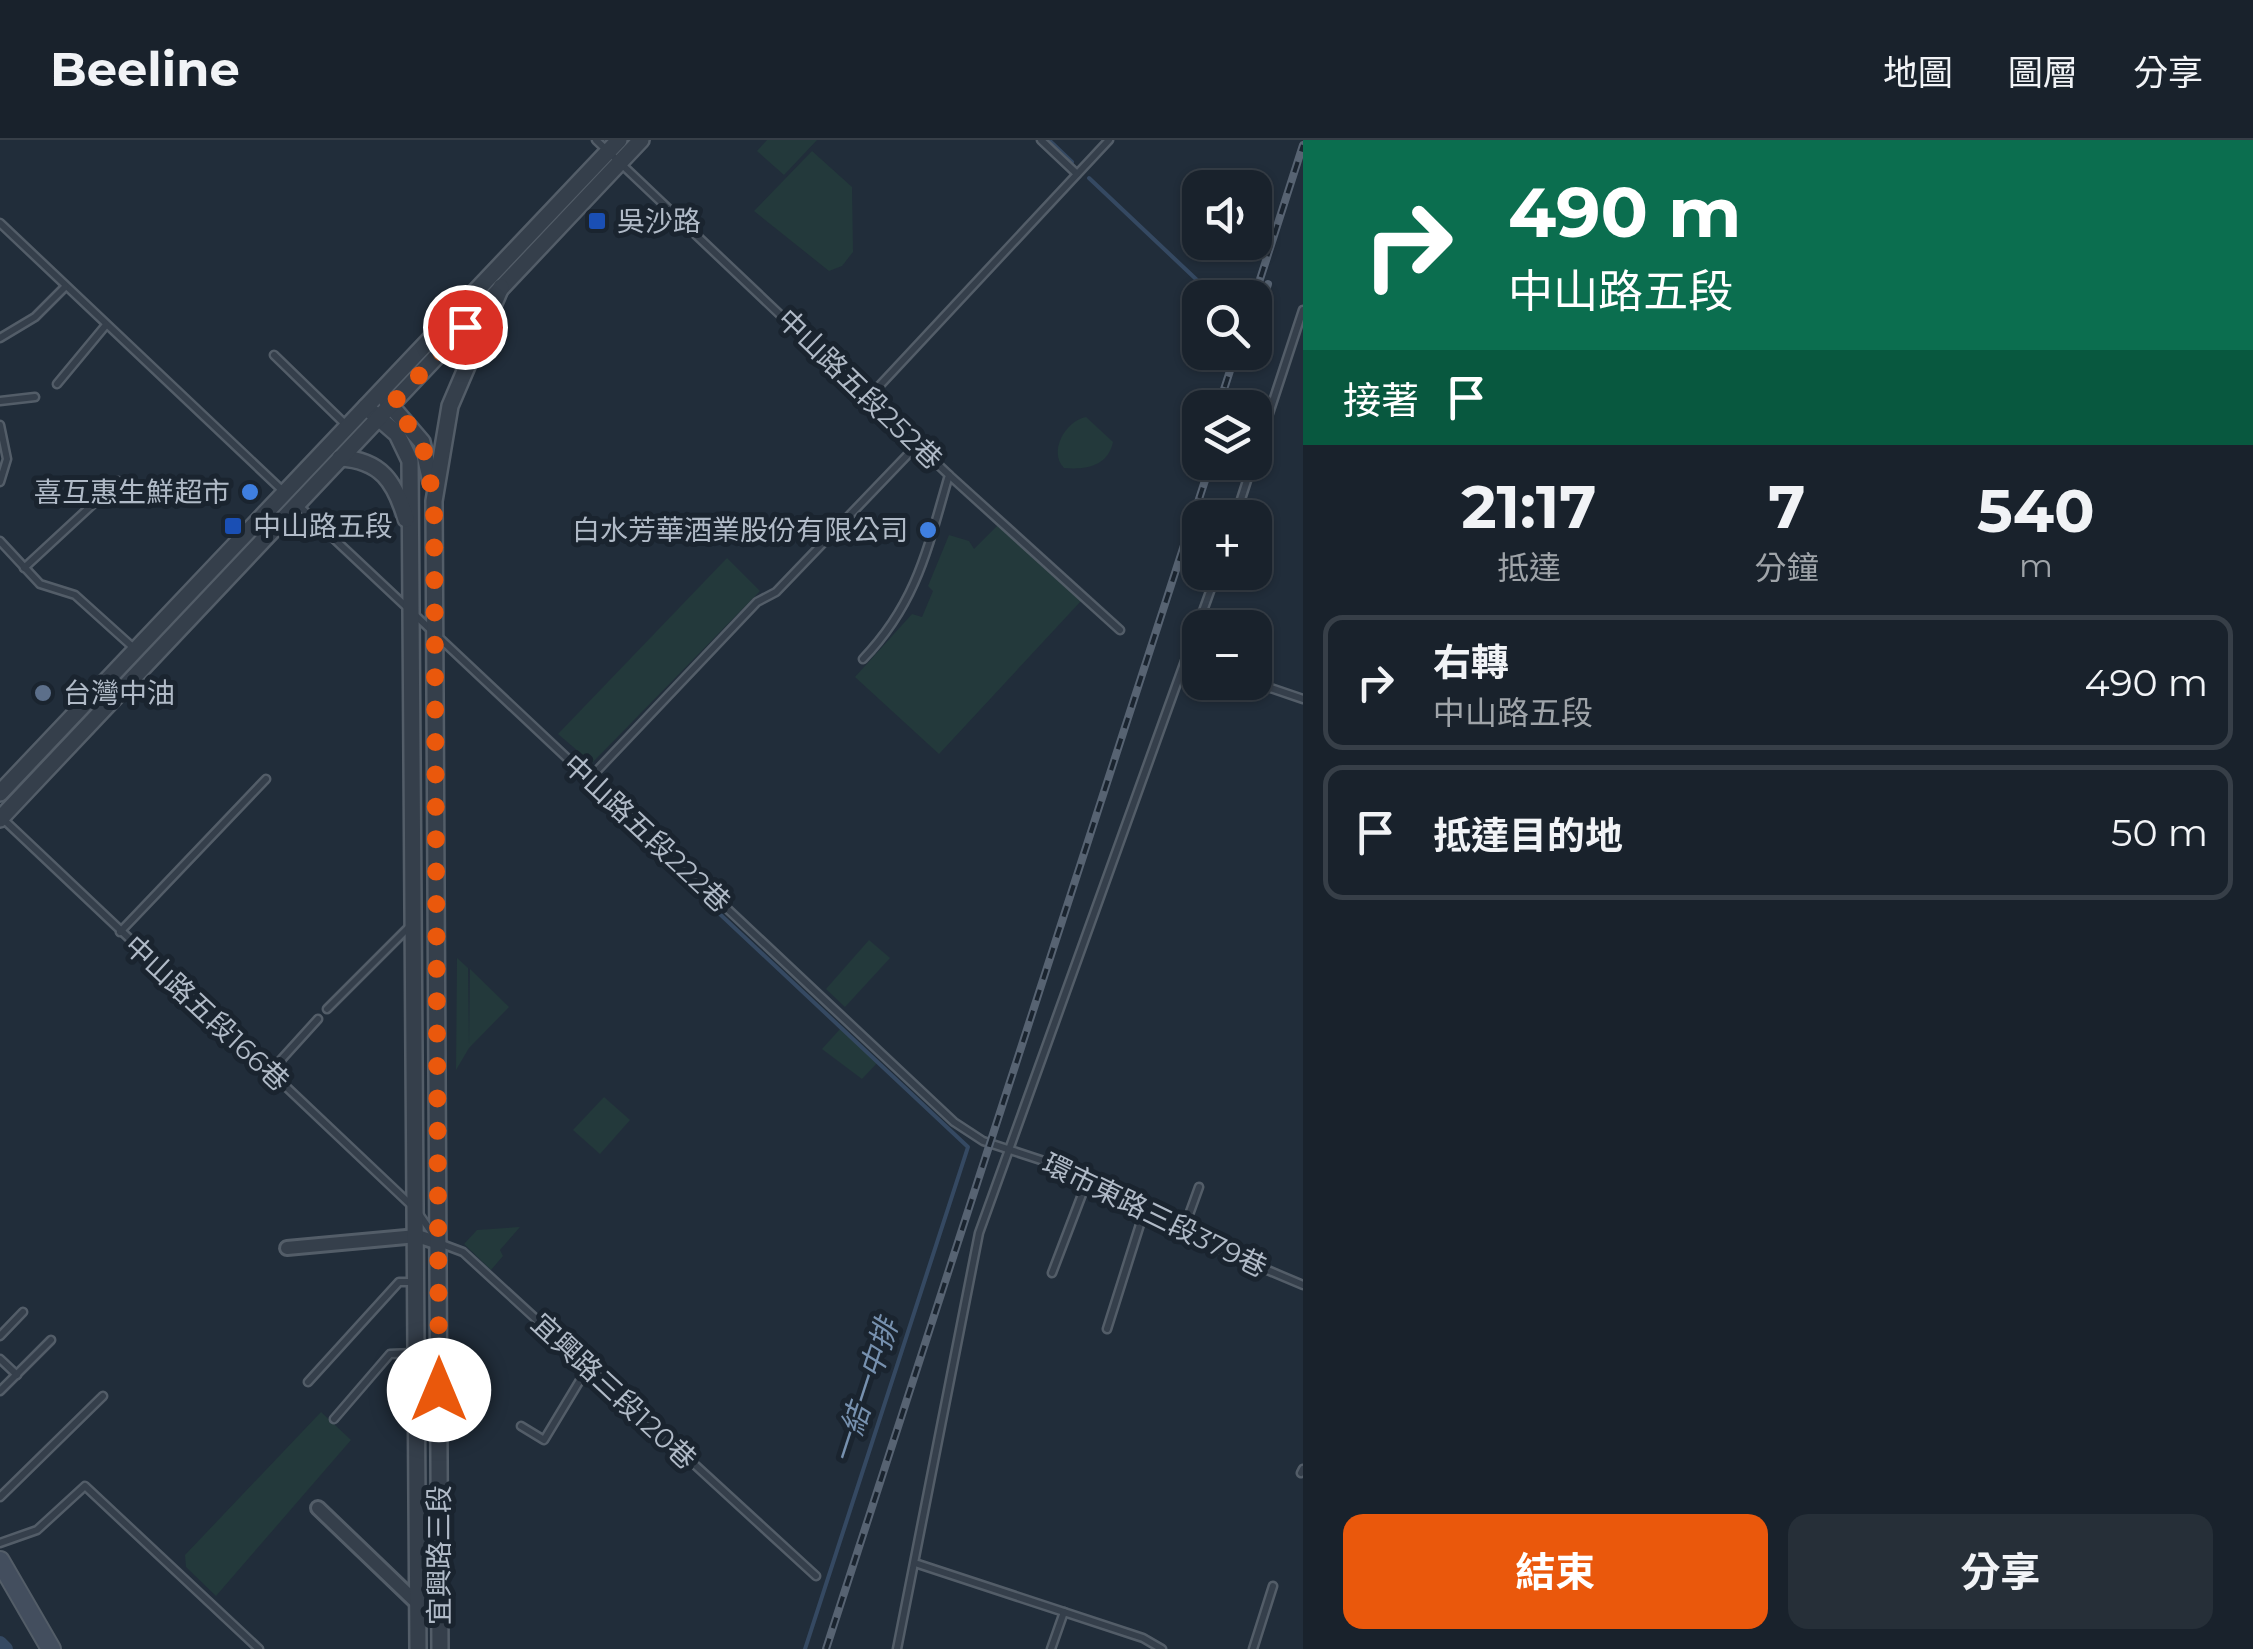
<!DOCTYPE html>
<html lang="zh-TW">
<head>
<meta charset="utf-8">
<style>
	:root { --surface:#19222c; --page:#262f38; --text:#f1f3f6; --muted:#9fa4a9; --line:#373f48; --accent:#ea580c }
	body { margin:0; font-family:Montserrat,"Noto Sans TC",sans-serif; background:var(--page); color:var(--text); height:100vh; display:flex; flex-direction:column; font-size:38px; white-space:nowrap }
	* { box-sizing:border-box; margin:0 }
	p { font-size:32px; color:var(--muted) }
	.icon { flex:none; width:55px; height:55px; fill:none; stroke:currentColor; stroke-width:2; stroke-linecap:round; stroke-linejoin:round }
	.map { position:relative; flex:1; overflow:hidden }
	.sheet { display:flex; flex-direction:column; background:var(--surface); width:950px }
	.sheet>* { flex:none }
	.hud { background:#0b6e4f; color:#fff; overflow:hidden }
	.tools { position:absolute; left:1182px; top:30px; display:grid; gap:20px }
	.tools a { display:grid; place-items:center; width:90px; height:90px; border-radius:20px; background:var(--surface); box-shadow:0 2px 8px #0004,0 0 0 2px var(--line); font-size:50px }
	.pin { position:absolute; display:grid; place-items:center; width:85px; height:85px; color:#fff; margin:-42px; border:5px solid #fff; border-radius:50%; box-shadow:0 2px 10px #0007 }
	.me { position:absolute; width:110px; margin:-55px; rotate:0deg; stroke-linejoin:round; filter:drop-shadow(0 0 8px #0008) }
	.turn { display:flex; align-items:center; gap:35px; height:210px; padding:0 40px; font-size:45px }
	.turn .icon { width:130px; height:130px; stroke-width:2.5 }
	.turn b { display:block; font-size:70px; line-height:85px }
	.then { display:flex; align-items:center; height:95px; padding:0 40px; background:#0003; gap:20px; font-size:38px }
	.eta { display:flex; justify-content:space-evenly; align-items:center; height:170px; text-align:center }
	.eta b { font-size:60px; font-weight:700; line-height:70px }
	.cta { display:flex; gap:20px; margin-top:auto; padding:20px 40px }
	.cta a { flex:1; height:115px; border-radius:20px; background:var(--accent); color:#fff; font-size:40px; font-weight:700; line-height:115px; text-align:center }
	.cta a+a { background:var(--page); color:var(--text) }
	ul { padding:0; list-style:none }
	li { display:flex; align-items:center; gap:30px; height:135px; margin:0 20px 15px; padding:0 20px; border:5px solid var(--line); border-radius:20px }
	li div { flex:1 }
	li b { display:block; font-size:38px }
	li em { font-style:normal }
	header { display:flex; align-items:center; gap:60px; box-sizing:border-box; height:140px; padding:0 50px; background:var(--surface); border-bottom:2px solid var(--line) }
	header strong { font-size:48px }
	nav { display:flex; gap:55px; margin-inline-start:auto; font-size:35px }
	main { display:flex; flex:1; min-height:0 }
	.map>svg:first-child { display:block }
	.green { fill:#23393b }
	.lines { fill:none; stroke-linecap:round; stroke-linejoin:round }
	.stream { stroke:#354962; stroke-width:4 }
	.canal { stroke:#354962; stroke-width:14 }
	.service-casing { stroke:#535d68; stroke-width:11 }
	.minor-casing { stroke:#535d68; stroke-width:18 }
	.tertiary-casing { stroke:#535d68; stroke-width:20 }
	.secondary-casing { stroke:#535d68; stroke-width:22 }
	.service { stroke:#353f4b; stroke-width:6 }
	.minor { stroke:#353f4b; stroke-width:12 }
	.tertiary { stroke:#353f4b; stroke-width:15 }
	.secondary { stroke:#434e5e; stroke-width:18 }
	.rail-casing { stroke:#576372; stroke-width:8 }
	.rail { stroke:#1a242f; stroke-width:4; stroke-dasharray:11; stroke-linecap:butt }
	.route { stroke:#ea580c; stroke-width:18; stroke-dasharray:0 32.4 }
	.transit-dot { fill:#1a4fb4; stroke:#1a242f; stroke-width:4 }
	.shop-dot { fill:#3f7fe0; stroke:#1a242f; stroke-width:4 }
	.service-dot { fill:#5c6f8a; stroke:#1a242f; stroke-width:4 }
	.labels { text-anchor:middle; dominant-baseline:central; stroke-width:10; stroke-linejoin:round; paint-order:stroke }
	.poi-label { font-size:28px; fill:#b0bac7; stroke:#1a242f; text-anchor:start }
	.street-label { font-size:28px; fill:#b0bac7; stroke:#1a242f }
	.water-label { font-size:30px; font-style:italic; fill:#7791af; stroke:#1a242f }
</style>
</head>
<body>
<header>
<strong>Beeline</strong>
<nav><a>地圖</a><a>圖層</a><a>分享</a></nav>
</header>
<main>
<div class="map">
<svg width="1303" height="1509" viewBox="0 0 1303 1509">
	<rect width="100%" height="100%" fill="#212d3a"/>
	<g class="green">
		<polygon points="767,0 817,0 784,35 757,11"/>
		<polygon points="812,11 852,47 853,112 842,126 829,131 754,71"/>
		<path d="M1086,277L1113,302C1108,326 1086,330 1064,328C1048,312 1065,281 1086,277Z"/>
		<polygon points="998,385 1081,461 939,614 855,537 912,474 922,477 933,451 928,446 949,395 969,401 974,409"/>
		<polygon points="727,418 760,451 592,623 558,594"/>
		<polygon points="869,800 890,818 845,867 826,849"/>
		<polygon points="457,818 468,828 469,905 470,829 509,867 469,908 456,930"/>
		<polygon points="841,888 878,922 862,939 822,909"/>
		<polygon points="604,957 630,980 600,1014 573,990"/>
		<polygon points="520,1087 500,1110 503,1116 491,1130 464,1104 477,1090"/>
		<polygon points="321,1272 351,1300 216,1456 186,1427 185,1415"/>
	</g>
	<g class="lines">
		<g class="stream">
			<polyline points="1049,0 1072,22"/>
			<polyline points="1089,38 1216,158"/>
			<polyline points="608,669 968,1007 805,1509"/>
		</g>
		<polyline class="canal" points="0,1503 6,1509"/>
		<g class="service-casing">
			<g id="service">
				<path d="M596,0L949,335C928,407 917,463 863,519"/>
				<polyline points="1041,0 1077,34"/>
				<polyline points="0,83 284,352"/>
				<polyline points="0,198 35,177 65,147"/>
				<polyline points="274,215 345,284"/>
				<polyline points="57,244 106,185"/>
				<polyline points="869,257 1109,0"/>
				<polyline points="0,261 35,257"/>
				<polyline points="0,285 7,319 0,342"/>
				<polyline points="1255,316 1303,170"/>
				<polyline points="949,335 1120,490"/>
				<polyline points="297,364 954,982 983,1001 1053,1024 1121,1065 1182,1094 1303,1145"/>
				<polyline points="1235,378 1253,322"/>
				<polyline points="0,401 40,444 75,455 136,510"/>
				<polyline points="24,428 118,341"/>
				<polyline points="1188,521 1200,525"/>
				<polyline points="1253,542 1303,559"/>
				<polyline points="589,639 757,462 776,452 918,304"/>
				<polyline points="2,678 411,1065"/>
				<polyline points="120,792 266,639"/>
				<polyline points="327,869 411,785"/>
				<polyline points="270,932 318,879"/>
				<polyline points="419,1074 439,1103 463,1112 816,1436"/>
				<polyline points="1182,1094 1199,1047"/>
				<polyline points="1052,1133 1086,1044"/>
				<polyline points="1107,1189 1143,1075"/>
				<polyline points="0,1196 23,1172"/>
				<polyline points="0,1219 17,1235"/>
				<polyline points="308,1242 399,1142 413,1142"/>
				<polyline points="0,1251 51,1200"/>
				<polyline points="334,1279 390,1214 413,1213"/>
				<polyline points="521,1286 544,1300 588,1227"/>
				<polyline points="1301,1333 1303,1329"/>
				<polyline points="0,1357 103,1256"/>
				<polyline points="0,1403 37,1390 85,1346 259,1509"/>
				<polyline points="918,1424 1143,1498 1162,1509"/>
				<polyline points="897,1509 979,1093 1217,432"/>
				<polyline points="1051,1509 1064,1472"/>
				<polyline points="1253,1509 1273,1446"/>
			</g>
		</g>
		<g class="minor-casing">
			<g id="minor">
				<polyline points="287,1108 417,1096 439,1103"/>
				<polyline points="318,1368 418,1464 439,1472"/>
			</g>
		</g>
		<g class="tertiary-casing">
			<g id="tertiary">
				<polyline points="386,260 422,302 431,342"/>
				<polyline points="366,267 397,294 410,321 418,1509"/>
				<path d="M340,318C381,320 395,342 406,379"/>
				<polyline points="0,653 619,0"/>
				<polyline points="0,679 641,0"/>
				<polyline points="440,1509 434,361 450,266 501,147"/>
			</g>
		</g>
		<g class="secondary-casing">
			<polyline id="secondary" points="0,1421 51,1509"/>
		</g>
		<use href="#service" class="service"/>
		<use href="#minor" class="minor"/>
		<use href="#tertiary" class="tertiary"/>
		<use href="#secondary" class="secondary"/>
		<g class="rail-casing">
			<g id="rail">
				<polyline points="1254,158 1303,5"/>
				<polyline points="1255,185 1268,144"/>
				<polyline points="1218,268 1236,212"/>
				<polyline points="826,1509 1211,322"/>
			</g>
		</g>
		<use href="#rail" class="rail"/>
	</g>
	<g class="lines">
		<polyline class="route" points="439,1250 434,361 422,302 392,264 465,187"/>
	</g>
	<g class="transit-dot">
		<rect x="587" y="71" width="20" height="20" rx="5"/>
		<rect x="223" y="376" width="20" height="20" rx="5"/>
	</g>
	<g class="shop-dot">
		<circle cx="250" cy="352" r="10"/>
		<circle cx="928" cy="390" r="10"/>
	</g>
	<circle class="service-dot" cx="43" cy="553" r="10"/>
	<g class="labels">
		<g class="poi-label">
			<text x="617" y="81">吳沙路</text>
			<text x="230" y="352" text-anchor="end">喜互惠生鮮超市</text>
			<text x="253" y="386">中山路五段</text>
			<text x="908" y="390" text-anchor="end">白水芳華酒業股份有限公司</text>
			<text x="63" y="553">台灣中油</text>
		</g>
		<g class="street-label">
			<text transform="translate(860 249) rotate(44)">中山路五段252巷</text>
			<text transform="translate(647 693) rotate(43)">中山路五段222巷</text>
			<text transform="translate(207 873) rotate(43)">中山路五段166巷</text>
			<text transform="translate(1155 1075) rotate(26)">環市東路三段379巷</text>
			<text transform="translate(614 1251) rotate(43)">宜興路三段120巷</text>
			<text transform="translate(439 1415) rotate(-90)">宜興路三段</text>
		</g>
		<g class="water-label">
			<text transform="translate(865 1251) rotate(-72)">一結一中排</text>
		</g>
	</g>
</svg>
<div class="tools">
<a><svg class="icon" aria-label="sound" viewBox="0 0 24 24"><path d="M4 9h4l5-4v14l-5-4H4zM17 9q2 3 0 6"/></svg></a>
<a><svg class="icon" aria-label="search" viewBox="0 0 24 24"><circle cx="10" cy="10" r="6"/><path d="M15 15l6 6"/></svg></a>
<a><svg class="icon" aria-label="layers" viewBox="0 0 24 24"><path d="M12 4l9 5-9 5-9-5zM3 14l9 5 9-5"/></svg></a>
<a>+</a>
<a>−</a>
</div>
<div class="pin" style="left:465px;top:187px;background:#d93025"><svg class="icon" aria-label="arrive" viewBox="0 0 24 24"><path d="M6 21V4h12l-3 4 3 4H6"/></svg></div>
<svg class="me" style="left:439px;top:1250px" viewBox="-20 -20 40 40"><circle r="19" fill="#fff"/><path d="M0-13L10 11 0 6-10 11z" fill="#ea580c"/></svg>
</div>
<section class="sheet">
<div class="hud">
<div class="turn"><svg class="icon" aria-label="right" viewBox="0 0 24 24"><path d="M7 20v-9h11M14 6l5 5-5 5"/></svg><div><b>490 m</b>中山路五段</div></div>
<div class="then">接著<svg class="icon" aria-label="arrive" viewBox="0 0 24 24"><path d="M6 21V4h12l-3 4 3 4H6"/></svg></div>
</div>
<div class="eta">
<div><b>21:17</b><p>抵達</p></div>
<div><b>7</b><p>分鐘</p></div>
<div><b>540</b><p>m</p></div>
</div>
<ul>
<li><svg class="icon" aria-label="right" viewBox="0 0 24 24"><path d="M7 20v-9h11M14 6l5 5-5 5"/></svg><div><b>右轉</b><p>中山路五段</p></div><em>490 m</em></li>
<li><svg class="icon" aria-label="arrive" viewBox="0 0 24 24"><path d="M6 21V4h12l-3 4 3 4H6"/></svg><div><b>抵達目的地</b></div><em>50 m</em></li>
</ul>
<div class="cta"><a>結束</a><a>分享</a></div>
</section>
</main>
</body>
</html>
